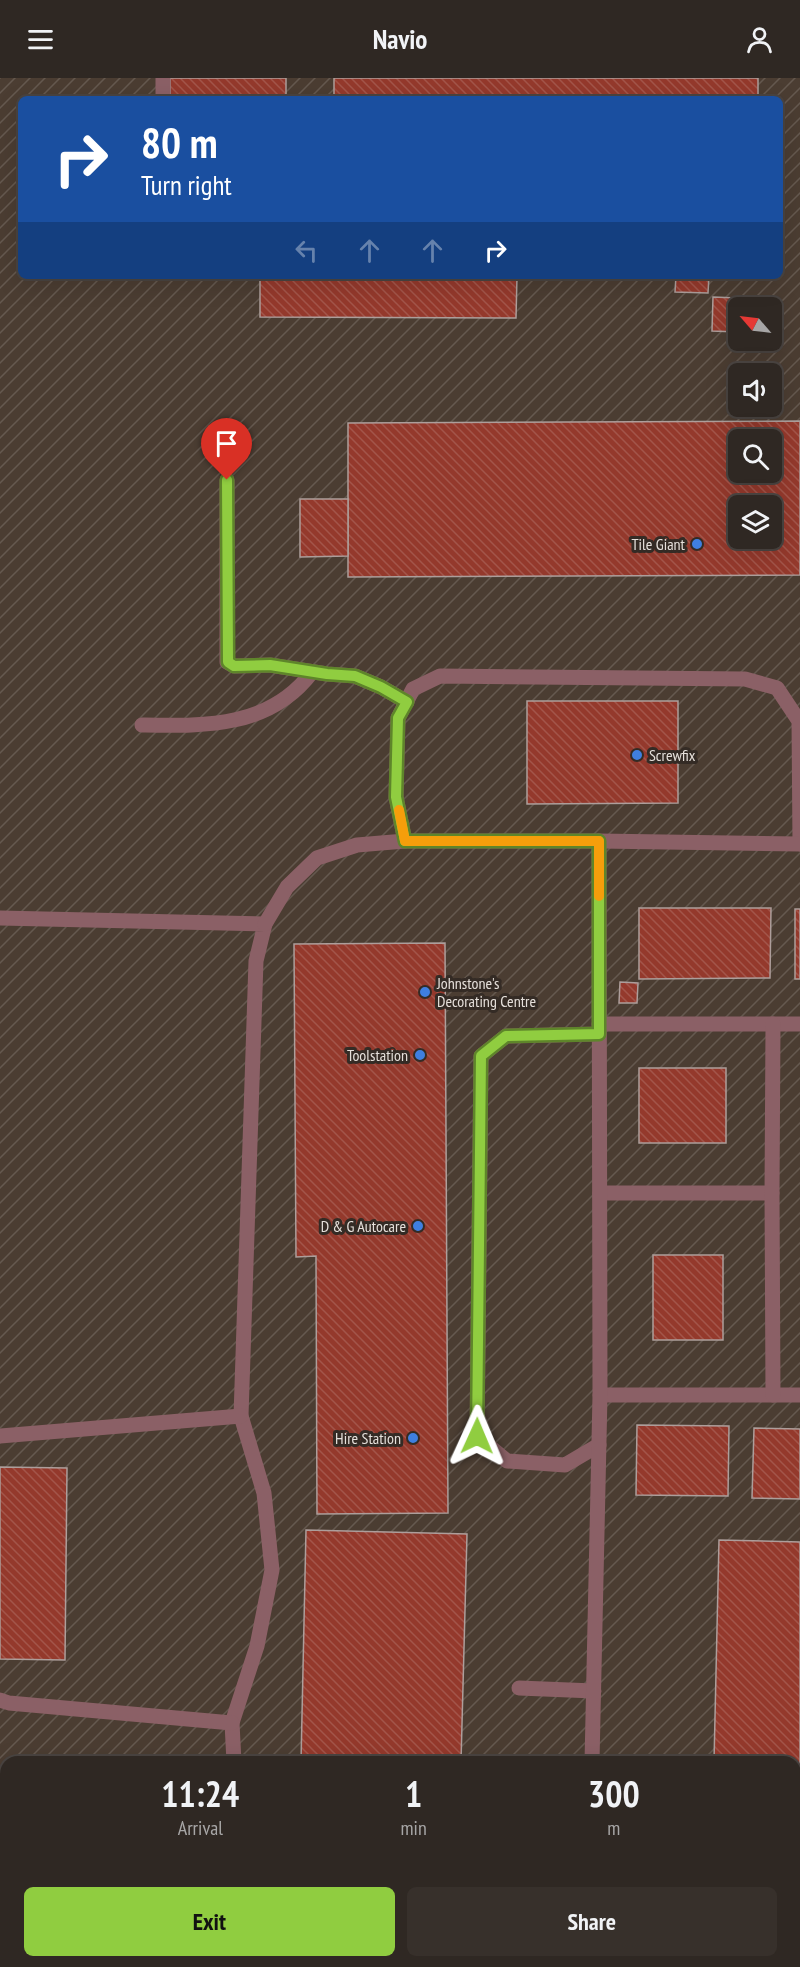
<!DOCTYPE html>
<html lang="en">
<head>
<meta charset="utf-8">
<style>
	:root { --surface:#2f2823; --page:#37302b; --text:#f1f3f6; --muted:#a7a6a6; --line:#4a4441; --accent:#90cd40 }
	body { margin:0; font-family:"PT Sans Narrow",sans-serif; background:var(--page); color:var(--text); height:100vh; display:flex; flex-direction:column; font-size:22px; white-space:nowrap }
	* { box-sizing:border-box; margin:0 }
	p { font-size:20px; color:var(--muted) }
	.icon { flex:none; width:33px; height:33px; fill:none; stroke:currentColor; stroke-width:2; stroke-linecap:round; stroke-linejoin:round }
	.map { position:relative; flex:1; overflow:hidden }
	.sheet { position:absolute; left:0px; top:1678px; width:801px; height:212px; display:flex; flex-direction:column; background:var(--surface); border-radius:18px 18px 0 0; box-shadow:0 6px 24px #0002,0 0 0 2px var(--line) }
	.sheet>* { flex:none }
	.top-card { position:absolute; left:18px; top:18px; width:765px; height:183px; border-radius:9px; box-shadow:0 6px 24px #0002,0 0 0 2px var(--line); background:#1a4fa0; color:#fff; overflow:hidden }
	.needle { width:39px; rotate:298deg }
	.tools { position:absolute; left:728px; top:219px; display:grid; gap:12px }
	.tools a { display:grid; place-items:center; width:54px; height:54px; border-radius:9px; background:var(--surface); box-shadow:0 6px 24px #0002,0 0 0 2px var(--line); font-size:30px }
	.pin { position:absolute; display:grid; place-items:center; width:51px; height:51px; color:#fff; margin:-62px -26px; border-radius:50% 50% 50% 0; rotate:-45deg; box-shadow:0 0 6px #0007 }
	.pin .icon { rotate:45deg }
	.me { position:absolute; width:66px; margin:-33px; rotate:1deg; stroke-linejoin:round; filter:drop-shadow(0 0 4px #0008) }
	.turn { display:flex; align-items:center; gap:21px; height:126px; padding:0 24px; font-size:27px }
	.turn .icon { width:78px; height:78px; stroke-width:2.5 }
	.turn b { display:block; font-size:42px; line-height:51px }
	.lanes { display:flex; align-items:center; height:57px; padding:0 24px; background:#0003; justify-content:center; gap:30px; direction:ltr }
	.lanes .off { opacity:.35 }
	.eta { display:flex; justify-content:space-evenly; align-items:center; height:102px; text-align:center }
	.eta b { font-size:36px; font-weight:600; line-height:42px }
	.action { display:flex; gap:12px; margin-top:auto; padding:12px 24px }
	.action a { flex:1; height:69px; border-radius:9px; background:var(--accent); color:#111; font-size:24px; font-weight:600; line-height:69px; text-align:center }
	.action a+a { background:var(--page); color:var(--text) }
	header { display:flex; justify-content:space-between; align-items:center; height:78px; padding:0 24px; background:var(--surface); font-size:27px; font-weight:600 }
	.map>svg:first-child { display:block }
	.industrial { fill:url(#industrial-furrows); fill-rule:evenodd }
	.building { fill:url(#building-back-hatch); stroke:#ad9e9b; stroke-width:1.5; fill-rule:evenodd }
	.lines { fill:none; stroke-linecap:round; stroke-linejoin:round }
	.service { stroke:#8b6066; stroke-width:15 }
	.minor { stroke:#8b6066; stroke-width:15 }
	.route-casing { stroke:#5e852a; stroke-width:15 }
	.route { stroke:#90cd40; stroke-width:10 }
	.slow { stroke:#f59e0b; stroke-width:10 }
	.shop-dot { fill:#3f7fe0; stroke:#342b25; stroke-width:2 }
	.labels { text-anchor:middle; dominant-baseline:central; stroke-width:6; stroke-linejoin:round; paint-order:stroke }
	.poi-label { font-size:16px; fill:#e6e0db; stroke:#342b25; text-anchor:end }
</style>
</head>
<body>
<header><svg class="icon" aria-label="menu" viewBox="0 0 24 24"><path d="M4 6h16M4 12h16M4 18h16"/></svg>Navio<svg class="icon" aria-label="person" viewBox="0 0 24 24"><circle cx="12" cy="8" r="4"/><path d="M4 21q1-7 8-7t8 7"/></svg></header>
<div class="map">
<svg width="800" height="1889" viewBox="0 0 800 1889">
	<defs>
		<pattern id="industrial-furrows" width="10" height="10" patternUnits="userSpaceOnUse" patternTransform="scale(1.5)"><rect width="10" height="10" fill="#4b3d32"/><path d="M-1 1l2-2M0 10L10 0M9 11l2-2" fill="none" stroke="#65594f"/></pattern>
		<pattern id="building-back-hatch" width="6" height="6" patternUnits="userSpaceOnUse" patternTransform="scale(1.5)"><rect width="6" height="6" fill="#94392c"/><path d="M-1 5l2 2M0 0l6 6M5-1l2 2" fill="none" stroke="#a3554a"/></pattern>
	</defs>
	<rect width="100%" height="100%" fill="#3f362f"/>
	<path class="industrial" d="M0,0H800V1889H0ZM21,21H780V198H21ZM738,230H771V262H738ZM738,296H771V328H738ZM738,362H771V394H738ZM738,428H771V460H738ZM6,1684H795V1884H6Z"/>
	<g class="building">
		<rect x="170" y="0" width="116" height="21"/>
		<rect x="334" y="0" width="424" height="21"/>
		<polygon points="260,198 517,198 516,240 260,239"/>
		<polygon points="676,198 709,198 708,215 675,214"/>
		<polygon points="713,219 761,221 760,230 738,230 738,254 712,253"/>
		<path d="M800,343V497L348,499V345ZM738,362H771V394H738ZM738,428H771V460H738Z"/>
		<polygon points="300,421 348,421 348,478 300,479"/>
		<polygon points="527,623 678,623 678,725 527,726"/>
		<polygon points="639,830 771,830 770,900 639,901"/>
		<rect x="795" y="831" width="5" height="70"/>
		<polygon points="445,865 448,1435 317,1436 316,1178 296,1179 294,866"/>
		<polygon points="620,904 638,905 637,925 619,925"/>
		<rect x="639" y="990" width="87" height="75"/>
		<rect x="653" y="1177" width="70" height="85"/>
		<polygon points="637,1347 729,1348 728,1418 636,1417"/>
		<polygon points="754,1350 800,1351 800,1421 752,1420"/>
		<polygon points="0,1389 67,1390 65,1582 0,1581"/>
		<polygon points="306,1452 467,1456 461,1684 301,1684"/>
		<polygon points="719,1462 800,1464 800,1826 795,1826 795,1684 714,1684"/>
		<rect x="295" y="1884" width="148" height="5"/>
	</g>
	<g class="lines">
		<g class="service">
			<polyline points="163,0 163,21"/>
			<polyline points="227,402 227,584 234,588 270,587 327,596 355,598 381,609 407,624"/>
			<path d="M142,647C205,648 270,650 312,594"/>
			<polyline points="405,763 396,719 398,640 413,611 440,598 745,601 777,610 799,643 800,766"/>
			<polyline points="0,840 265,846 256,883 241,1338 264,1415 272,1492 257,1568 232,1645 234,1684"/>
			<polyline points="599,946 800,946"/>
			<polyline points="600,1115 772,1115"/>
			<polyline points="600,1317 800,1317"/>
			<polyline points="773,1317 772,1115 773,946"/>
			<polyline points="0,1358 241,1338"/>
			<polyline points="599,1367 565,1387 507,1383 477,1358 481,978 506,958 599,956"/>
			<polyline points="519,1610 594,1613"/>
			<polyline points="0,1622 9,1625 232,1645"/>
			<polyline points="592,1684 600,1317 599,763"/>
			<polyline points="236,1884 236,1889"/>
			<polyline points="66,1889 66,1884"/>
		</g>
		<polyline class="minor" points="265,846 287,809 317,780 357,767 405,763 599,763 800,766"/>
	</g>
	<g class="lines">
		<g class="route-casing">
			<polyline id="route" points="227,402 228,584 234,588 270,587 327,596 355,598 381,609 407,624 398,640 396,719 405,763 599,763 599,956 506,958 481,978 477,1358"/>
		</g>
		<use href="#route" class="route"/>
		<polyline class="slow" points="399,732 405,763 599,763 599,818"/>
	</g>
	<g class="shop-dot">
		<circle cx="697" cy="466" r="6"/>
		<circle cx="637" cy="677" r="6"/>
		<circle cx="425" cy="914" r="6"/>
		<circle cx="420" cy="977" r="6"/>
		<circle cx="418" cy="1148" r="6"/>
		<circle cx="413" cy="1360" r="6"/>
	</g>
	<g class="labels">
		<g class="poi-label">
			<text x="685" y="466">Tile Giant</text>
			<text x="649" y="677" text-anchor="start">Screwfix</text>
			<text x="437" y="905" text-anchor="start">Johnstone's<tspan x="437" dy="18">Decorating Centre</tspan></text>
			<text x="408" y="977">Toolstation</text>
			<text x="406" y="1148">D &amp; G Autocare</text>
			<text x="401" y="1360">Hire Station</text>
		</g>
	</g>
</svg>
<div class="tools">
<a><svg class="needle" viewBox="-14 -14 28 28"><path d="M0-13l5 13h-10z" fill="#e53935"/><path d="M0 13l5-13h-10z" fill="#a7a6a6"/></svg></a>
<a><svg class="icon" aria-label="sound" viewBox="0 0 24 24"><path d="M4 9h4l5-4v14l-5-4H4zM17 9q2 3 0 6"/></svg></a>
<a><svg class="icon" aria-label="search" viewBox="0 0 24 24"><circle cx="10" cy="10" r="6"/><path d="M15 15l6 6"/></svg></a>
<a><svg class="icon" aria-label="layers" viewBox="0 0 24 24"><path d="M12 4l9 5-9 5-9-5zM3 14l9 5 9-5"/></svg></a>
</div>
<div class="pin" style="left:227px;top:402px;background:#d93025"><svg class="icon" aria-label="arrive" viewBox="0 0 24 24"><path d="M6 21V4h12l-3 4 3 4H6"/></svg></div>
<svg class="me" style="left:477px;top:1358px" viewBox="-20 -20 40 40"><path d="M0-17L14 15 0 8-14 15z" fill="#90cd40" stroke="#fff" stroke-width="4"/></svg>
<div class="top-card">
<div class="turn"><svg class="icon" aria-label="right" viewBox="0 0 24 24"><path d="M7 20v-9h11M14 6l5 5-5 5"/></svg><div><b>80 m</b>Turn right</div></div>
<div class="lanes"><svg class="icon off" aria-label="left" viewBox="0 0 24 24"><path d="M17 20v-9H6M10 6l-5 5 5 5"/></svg><svg class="icon off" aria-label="ahead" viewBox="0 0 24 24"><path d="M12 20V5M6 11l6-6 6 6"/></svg><svg class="icon off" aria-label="ahead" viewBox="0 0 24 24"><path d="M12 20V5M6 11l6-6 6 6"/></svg><svg class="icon" aria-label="right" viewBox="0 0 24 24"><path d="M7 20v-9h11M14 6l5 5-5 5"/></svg></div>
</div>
<section class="sheet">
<div class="eta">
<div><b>11:24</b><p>Arrival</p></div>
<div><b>1</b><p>min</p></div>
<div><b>300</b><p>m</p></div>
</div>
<div class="action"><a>Exit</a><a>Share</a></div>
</section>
</div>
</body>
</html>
